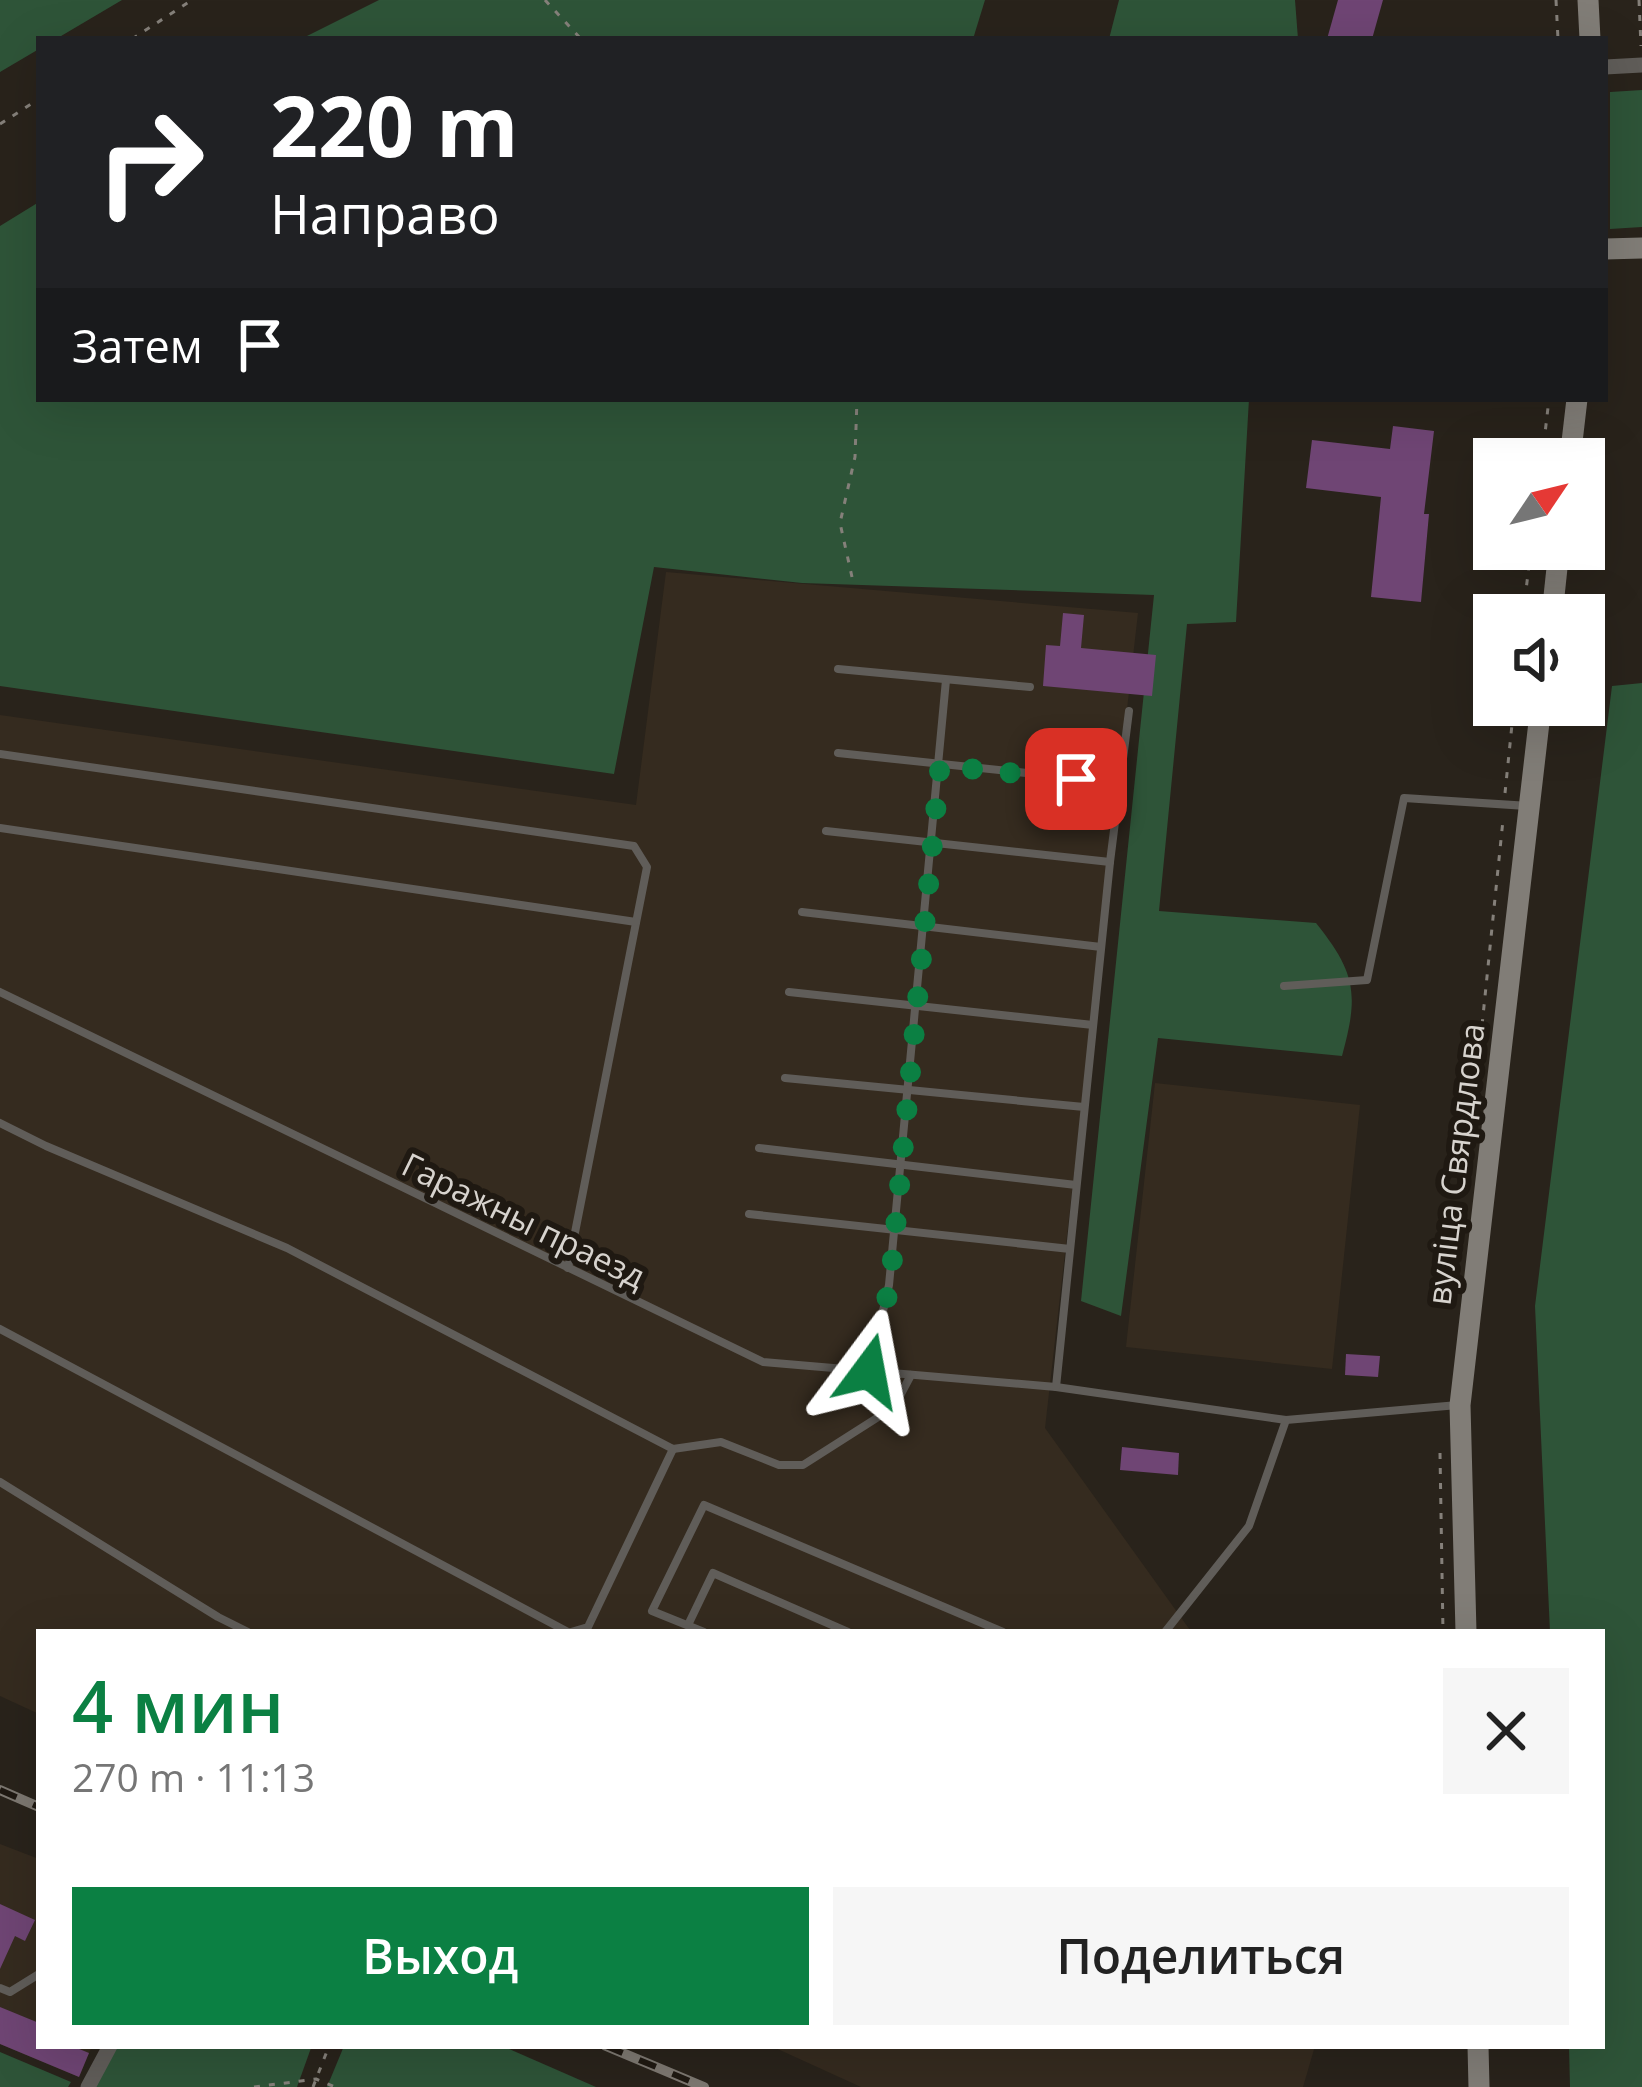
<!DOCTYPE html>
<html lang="ru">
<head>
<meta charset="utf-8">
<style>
	:root { --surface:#fff; --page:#f6f6f6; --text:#222; --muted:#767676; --accent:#0b8043 }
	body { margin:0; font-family:"Open Sans",sans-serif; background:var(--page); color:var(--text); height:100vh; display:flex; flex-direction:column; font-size:45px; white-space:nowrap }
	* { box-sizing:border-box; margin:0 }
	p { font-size:39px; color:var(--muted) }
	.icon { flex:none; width:66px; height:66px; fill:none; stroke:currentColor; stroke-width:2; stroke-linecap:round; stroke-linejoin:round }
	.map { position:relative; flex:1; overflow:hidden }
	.details { position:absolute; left:36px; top:1629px; width:1569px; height:420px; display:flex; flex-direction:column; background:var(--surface); border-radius:0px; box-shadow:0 12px 48px #0002 }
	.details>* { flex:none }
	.guide { position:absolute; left:36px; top:36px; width:1572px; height:366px; border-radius:0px; box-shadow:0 12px 48px #0002; background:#202124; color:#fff; overflow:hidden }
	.needle { width:78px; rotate:55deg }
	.buttons { position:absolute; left:1473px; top:438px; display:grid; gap:24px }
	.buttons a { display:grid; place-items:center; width:132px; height:132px; border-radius:0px; background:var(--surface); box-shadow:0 12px 48px #0002; font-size:60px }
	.pin { position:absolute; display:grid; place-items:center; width:102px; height:102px; color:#fff; margin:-51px; border-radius:24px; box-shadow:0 6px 18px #0006 }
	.me { position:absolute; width:132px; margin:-66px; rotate:13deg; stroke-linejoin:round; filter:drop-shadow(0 0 9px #0008) }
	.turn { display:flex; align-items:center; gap:42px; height:252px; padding:0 36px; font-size:54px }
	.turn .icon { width:156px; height:156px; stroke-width:2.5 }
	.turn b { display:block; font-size:84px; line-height:102px }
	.then { display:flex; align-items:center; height:114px; padding:0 36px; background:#0003; gap:24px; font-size:45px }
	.round { display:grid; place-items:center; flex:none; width:126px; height:126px; border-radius:0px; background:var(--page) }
	.overview { display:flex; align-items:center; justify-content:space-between; height:204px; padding:0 36px }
	h1 { font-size:72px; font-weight:600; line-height:90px; color:var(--accent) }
	.primary-button { display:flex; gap:24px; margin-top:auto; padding:24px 36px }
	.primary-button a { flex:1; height:138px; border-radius:0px; background:var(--accent); color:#fff; font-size:48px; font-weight:600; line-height:138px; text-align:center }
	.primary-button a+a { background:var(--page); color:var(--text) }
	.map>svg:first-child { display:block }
	.built { fill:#352b1f }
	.green { fill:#2e5438 }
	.building { fill:#6f4574 }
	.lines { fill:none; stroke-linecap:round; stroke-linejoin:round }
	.path { stroke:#85807a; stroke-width:3; stroke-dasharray:6 9; stroke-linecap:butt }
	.lane { stroke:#605d59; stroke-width:8 }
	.street { stroke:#605d59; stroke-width:15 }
	.secondary { stroke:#817d77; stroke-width:21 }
	.rail-casing { stroke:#7d7871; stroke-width:10 }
	.rail { stroke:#1f1912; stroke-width:6; stroke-dasharray:18; stroke-linecap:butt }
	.route { stroke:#0b8043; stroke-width:21; stroke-dasharray:0 37.8 }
	.labels { text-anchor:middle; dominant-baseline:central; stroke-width:12; stroke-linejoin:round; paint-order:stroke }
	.street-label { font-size:33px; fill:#d7d3ce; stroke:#1f1912 }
</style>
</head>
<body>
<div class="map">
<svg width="1642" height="2087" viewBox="0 0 1642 2087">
	<rect width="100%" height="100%" fill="#29231b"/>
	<g class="built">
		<polygon points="666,572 1138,613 1045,1428 1190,1630 39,1632 39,1714 0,1696 0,715 636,805"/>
		<polygon points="1155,1083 1360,1105 1332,1369 1126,1347"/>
		<polygon points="0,1844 39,1859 39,2046 92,2046 79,2077 0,2044"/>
		<polygon points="771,2046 1315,2046 1303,2087 861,2087"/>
	</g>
	<g class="green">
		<polygon points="0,0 122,0 56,39 39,39 39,49 0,72"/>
		<polygon points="379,0 985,0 973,39 301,39"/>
		<polygon points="1119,0 1295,0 1298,39 1109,39"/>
		<polygon points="1642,90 1642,227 1610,229 1610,92"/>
		<path d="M39,202V399H1249L1236,622L1187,624L1159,911L1316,923C1356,973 1359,994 1342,1056L1158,1038L1121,1316L1081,1301L1154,595L802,583L654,567L614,774L0,686V226Z"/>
		<polygon points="1642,683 1642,2087 1570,2087 1569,2046 1602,2046 1602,1632 1550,1632 1535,1306 1612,686"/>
		<polygon points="113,2046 311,2048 297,2087 92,2087"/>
		<polygon points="344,2046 502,2046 596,2087 327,2087"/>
		<polygon points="0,2052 71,2082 68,2087 0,2087"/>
	</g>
	<g class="building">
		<polygon points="1338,0 1383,0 1372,39 1327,39"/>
		<polygon points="1393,426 1434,431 1424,514 1429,514 1421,602 1371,597 1381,497 1306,488 1312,440 1390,449"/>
		<polygon points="1063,613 1084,615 1081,648 1156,655 1152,696 1043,686 1046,645 1060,646"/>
		<polygon points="1346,1354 1380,1356 1378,1377 1345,1375"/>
		<polygon points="1122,1447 1179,1453 1178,1475 1120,1470"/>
		<polygon points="0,1904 35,1920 25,1941 15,1936 0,1969"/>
		<polygon points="0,2007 39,2023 39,2046 72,2046 89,2053 79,2077 0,2044"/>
	</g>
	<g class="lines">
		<g class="path">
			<polyline points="545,0 581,39"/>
			<polyline points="1556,0 1558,39"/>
			<polyline points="1639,0 1641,46"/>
			<polyline points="132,39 192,0"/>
			<polyline points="0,124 39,99"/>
			<polyline points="1542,459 1549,399"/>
			<polyline points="852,577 840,523 855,457 857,399"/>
			<polyline points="1523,615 1531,549"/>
			<polyline points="1505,793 1514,705"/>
			<polyline points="1479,1055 1503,820"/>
			<polyline points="1440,1453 1443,1632"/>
			<polyline points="254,2087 316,2079 335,2087"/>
			<polyline points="313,2087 329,2046"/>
		</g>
		<g class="lane">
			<polyline points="838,669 1030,687"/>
			<polyline points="838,753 1121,783"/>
			<polyline points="0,754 634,846 647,867 568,1268"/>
			<polyline points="0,828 636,922"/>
			<polyline points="826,831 1110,862"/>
			<polyline points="802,912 1101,947"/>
			<polyline points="1284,986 1367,980 1404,798 1528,806"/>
			<polyline points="0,992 763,1362 1056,1387 1286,1420 1458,1405"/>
			<polyline points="789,992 1093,1025"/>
			<polyline points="785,1078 1084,1107"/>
			<polyline points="0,1123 46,1146 287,1248 673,1449 721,1442 779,1465 803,1465 894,1407 911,1375"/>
			<polyline points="759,1148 1076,1185"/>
			<polyline points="749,1214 1070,1249"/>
			<polyline points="0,1329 568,1632"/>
			<polyline points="869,1371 889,1285 946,680"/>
			<polyline points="1056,1387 1110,862 1129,711"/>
			<polyline points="0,1482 218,1617 248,1632"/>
			<polyline points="688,1625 713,1573 848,1632"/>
			<polyline points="571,1632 588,1627 673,1449"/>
			<polyline points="704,1632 652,1611 704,1505 1003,1632"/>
			<polyline points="1165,1632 1249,1526 1286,1420"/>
			<polyline points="0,1988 10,1992 39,1974"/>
		</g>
		<g class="street">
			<polyline points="1605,67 1642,65"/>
			<polyline points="88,2087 110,2046"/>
		</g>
		<g class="secondary">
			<polyline points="1588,0 1590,39"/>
			<polyline points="1605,249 1642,248"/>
			<polyline points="1570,459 1577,399"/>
			<polyline points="1552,615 1559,549"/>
			<polyline points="1466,1632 1460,1405 1541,705"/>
			<polyline points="1478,2046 1479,2087"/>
		</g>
		<g class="rail-casing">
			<g id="rail">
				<polyline points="0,1790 39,1807"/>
				<polyline points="606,2046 704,2087"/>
			</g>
		</g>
		<use href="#rail" class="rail"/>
	</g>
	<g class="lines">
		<polyline class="route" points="869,1371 890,1285 940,766 1076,779"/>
	</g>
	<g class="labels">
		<g class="street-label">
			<text transform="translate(1455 1164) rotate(-83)">вуліца Свярдлова</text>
			<text transform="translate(524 1220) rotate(26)">Гаражны праезд</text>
		</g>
	</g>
</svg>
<div class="buttons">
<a><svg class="needle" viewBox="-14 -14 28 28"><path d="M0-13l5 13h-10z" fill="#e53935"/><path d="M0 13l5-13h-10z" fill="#767676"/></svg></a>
<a><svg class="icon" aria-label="sound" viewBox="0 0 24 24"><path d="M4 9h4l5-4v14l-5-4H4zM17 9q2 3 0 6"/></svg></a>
</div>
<div class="pin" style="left:1076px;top:779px;background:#d93025"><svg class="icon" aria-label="arrive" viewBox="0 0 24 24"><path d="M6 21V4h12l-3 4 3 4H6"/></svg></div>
<svg class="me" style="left:869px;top:1371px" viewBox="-20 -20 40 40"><path d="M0-17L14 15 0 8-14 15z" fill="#0b8043" stroke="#fff" stroke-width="4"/></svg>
<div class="guide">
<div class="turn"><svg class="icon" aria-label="right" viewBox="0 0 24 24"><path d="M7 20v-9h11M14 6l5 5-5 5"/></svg><div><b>220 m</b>Направо</div></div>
<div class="then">Затем<svg class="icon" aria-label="arrive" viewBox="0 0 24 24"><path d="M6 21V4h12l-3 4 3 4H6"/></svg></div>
</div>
<section class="details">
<div class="overview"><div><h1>4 мин</h1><p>270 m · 11:13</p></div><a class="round"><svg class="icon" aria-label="close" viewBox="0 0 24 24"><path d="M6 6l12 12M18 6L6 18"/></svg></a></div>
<div class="primary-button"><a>Выход</a><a>Поделиться</a></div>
</section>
</div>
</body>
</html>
